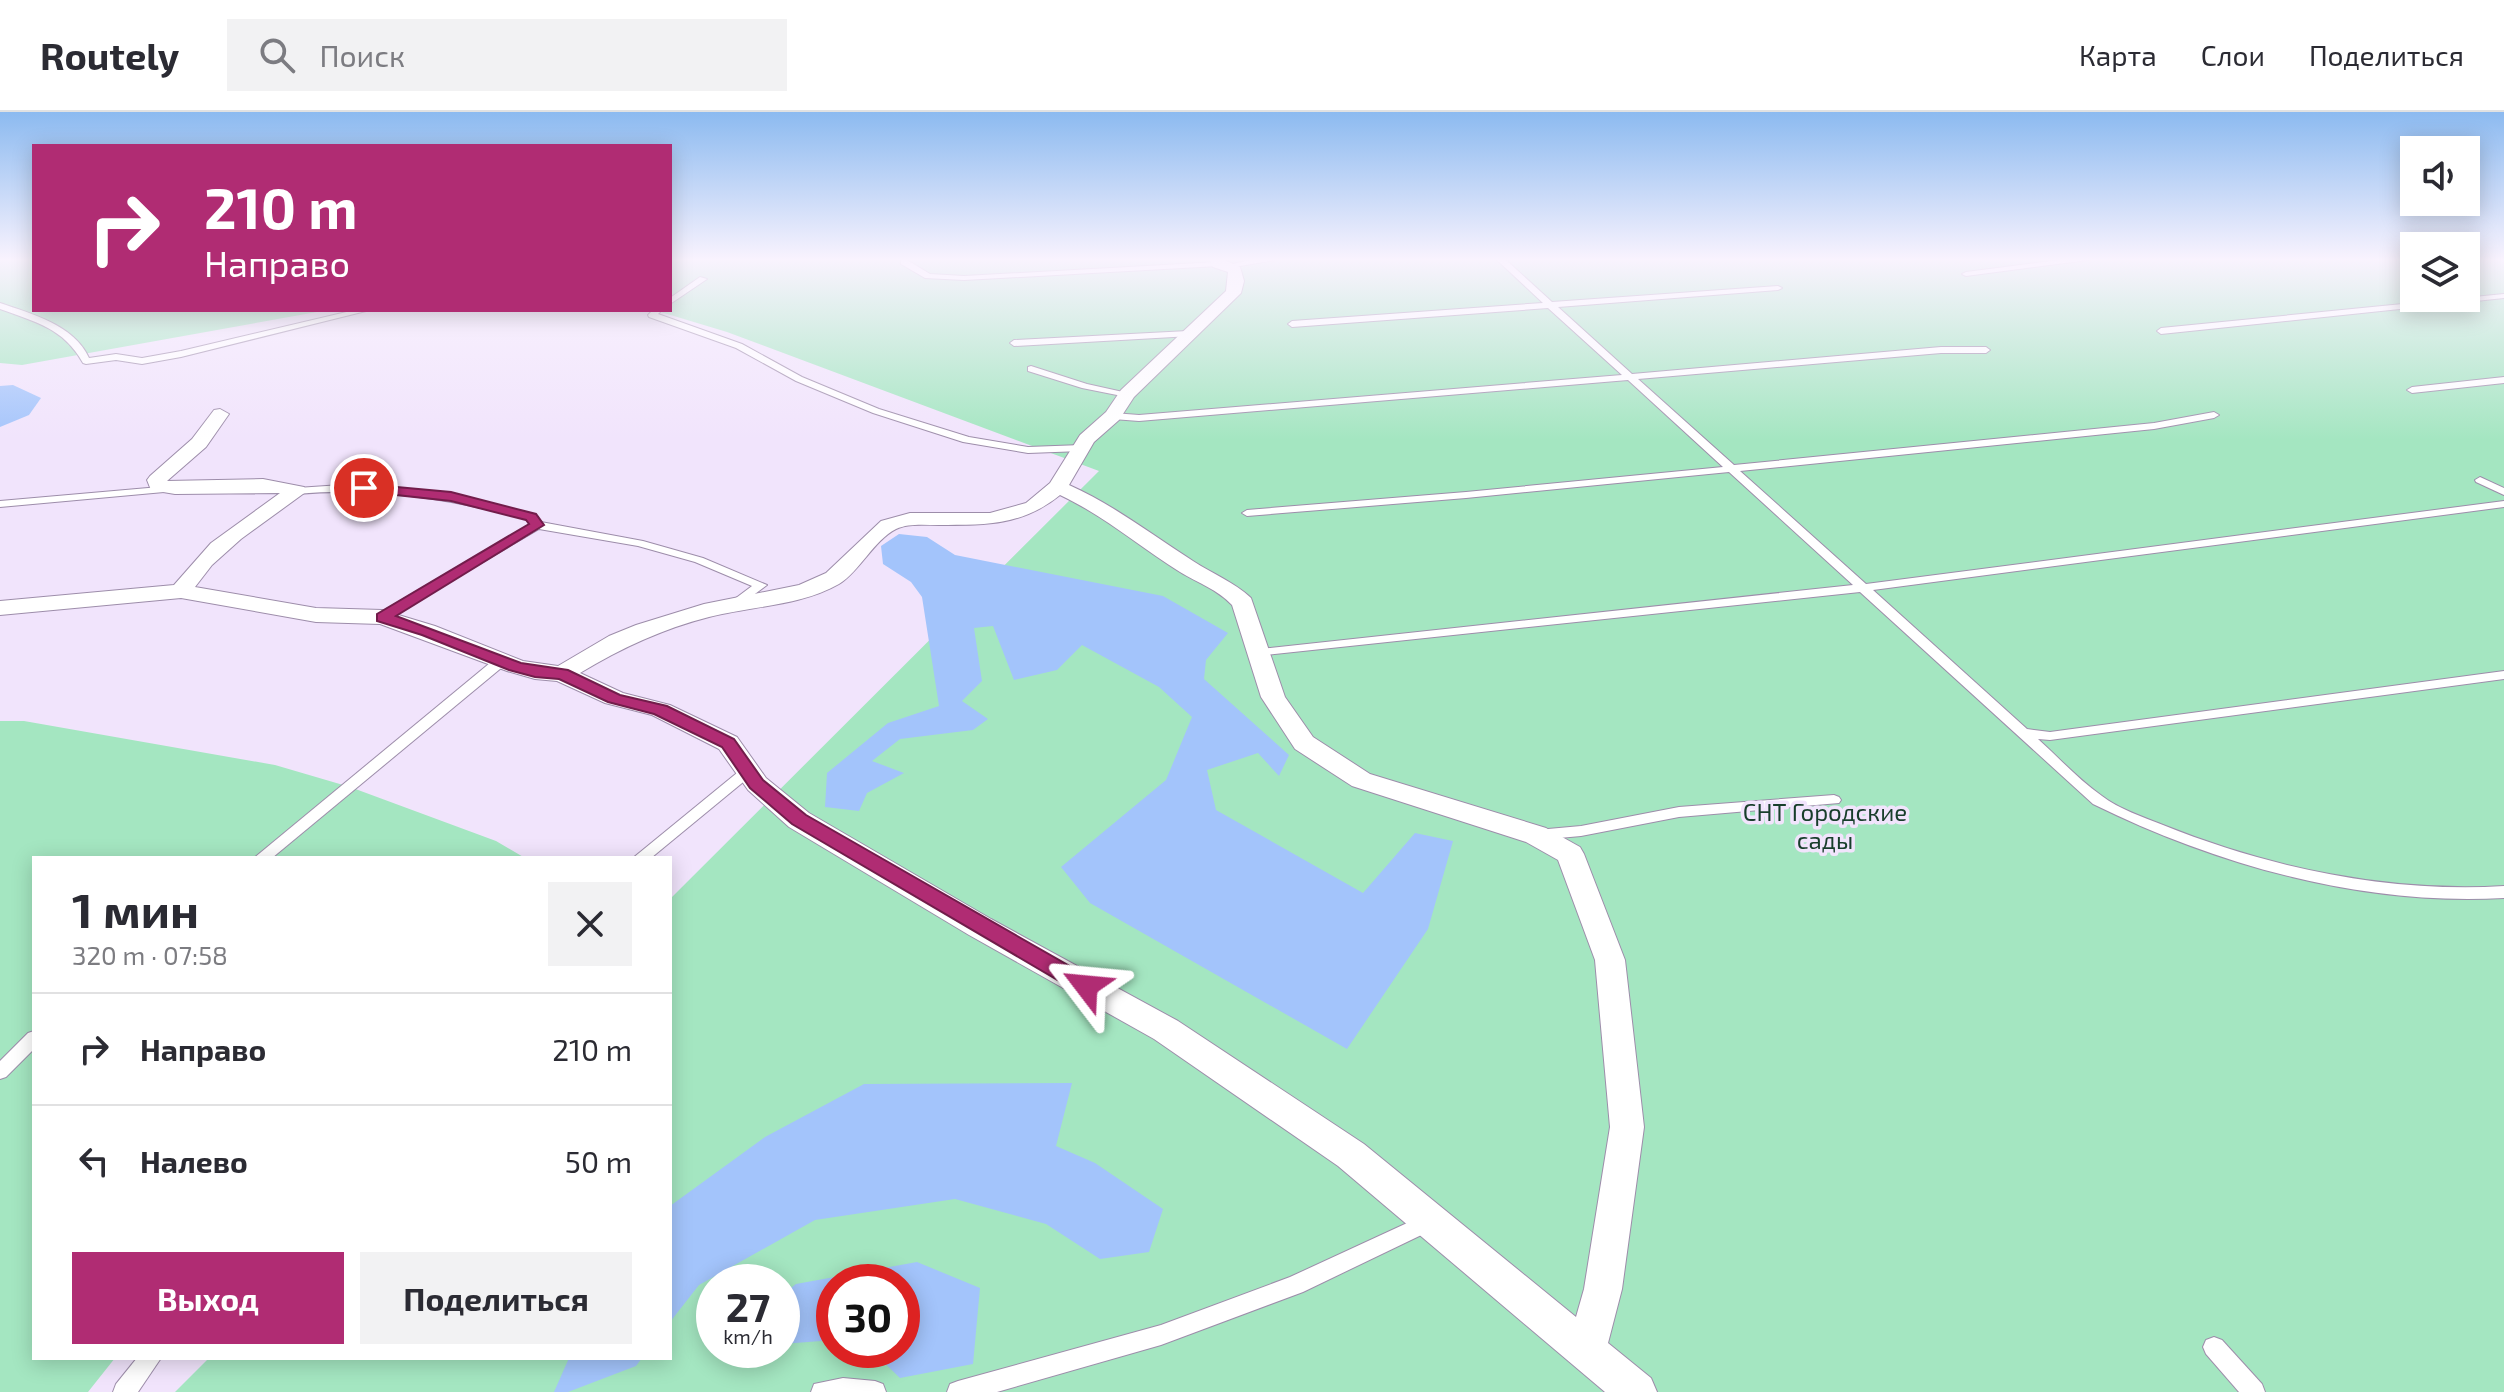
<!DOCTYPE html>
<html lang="ru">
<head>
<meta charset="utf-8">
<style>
	:root { --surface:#fff; --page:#f2f2f3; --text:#2b2b33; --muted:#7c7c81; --line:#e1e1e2; --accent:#b02c73 }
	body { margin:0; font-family:"Exo 2",sans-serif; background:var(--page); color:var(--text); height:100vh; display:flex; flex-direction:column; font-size:30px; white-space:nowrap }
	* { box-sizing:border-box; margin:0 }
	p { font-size:26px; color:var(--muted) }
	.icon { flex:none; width:44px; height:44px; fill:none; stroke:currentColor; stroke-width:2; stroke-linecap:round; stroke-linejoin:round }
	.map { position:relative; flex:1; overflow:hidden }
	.panel { position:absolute; left:32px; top:744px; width:640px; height:504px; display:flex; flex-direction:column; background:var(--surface); border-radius:0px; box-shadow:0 4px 20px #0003 }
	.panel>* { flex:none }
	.hud { position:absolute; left:32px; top:32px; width:640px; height:168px; border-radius:0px; box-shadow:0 4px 20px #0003; background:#b02c73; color:#fff; overflow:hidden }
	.fabs { position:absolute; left:2400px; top:24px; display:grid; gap:16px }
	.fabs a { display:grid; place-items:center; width:80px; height:80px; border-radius:0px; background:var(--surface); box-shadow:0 4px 20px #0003; font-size:40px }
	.speed { position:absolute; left:696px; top:1152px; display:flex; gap:16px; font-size:40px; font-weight:700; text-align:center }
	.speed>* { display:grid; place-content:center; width:104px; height:104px; border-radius:50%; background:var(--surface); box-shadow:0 4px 20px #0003; line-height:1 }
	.speed small { font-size:20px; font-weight:400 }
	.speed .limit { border:12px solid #d22; background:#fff; color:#111 }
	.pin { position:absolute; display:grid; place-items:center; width:68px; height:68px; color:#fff; margin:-34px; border:4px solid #fff; border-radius:50%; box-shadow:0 2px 8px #0007 }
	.me { position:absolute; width:88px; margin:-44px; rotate:299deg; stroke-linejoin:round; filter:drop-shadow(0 0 6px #0008) }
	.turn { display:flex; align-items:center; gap:28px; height:168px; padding:0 40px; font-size:36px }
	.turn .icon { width:104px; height:104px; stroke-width:2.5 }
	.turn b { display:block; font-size:56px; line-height:68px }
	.round { display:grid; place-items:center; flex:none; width:84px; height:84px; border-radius:0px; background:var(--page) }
	.head { display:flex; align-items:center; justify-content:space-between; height:136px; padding:0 40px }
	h1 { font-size:48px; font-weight:700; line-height:60px }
	.cta { display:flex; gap:16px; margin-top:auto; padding:16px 40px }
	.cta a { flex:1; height:92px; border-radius:0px; background:var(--accent); color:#fff; font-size:32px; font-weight:700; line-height:92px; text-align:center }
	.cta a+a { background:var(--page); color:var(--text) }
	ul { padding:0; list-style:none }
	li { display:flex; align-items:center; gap:24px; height:112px; padding:0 40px; border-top:2px solid var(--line) }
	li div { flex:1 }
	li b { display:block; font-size:30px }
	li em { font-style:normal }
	header { display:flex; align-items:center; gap:48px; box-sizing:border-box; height:112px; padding:0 40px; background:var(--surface); border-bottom:2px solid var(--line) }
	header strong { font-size:38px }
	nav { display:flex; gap:44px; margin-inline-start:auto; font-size:28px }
	.search { width:560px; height:72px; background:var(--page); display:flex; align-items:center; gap:20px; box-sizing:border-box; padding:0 28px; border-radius:0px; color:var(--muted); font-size:30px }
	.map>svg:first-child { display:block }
	.green { fill:#a4e6c1; fill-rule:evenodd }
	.water { fill:#a3c4fb }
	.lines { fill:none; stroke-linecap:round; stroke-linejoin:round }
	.lane-casing { stroke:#9d8daa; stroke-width:2 }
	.street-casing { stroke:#9d8daa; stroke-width:2 }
	.lane { fill:#fff; fill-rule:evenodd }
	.street { fill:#fff; fill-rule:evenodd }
	.route { fill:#b02c73; stroke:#721d4b; stroke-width:2 }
	.labels { text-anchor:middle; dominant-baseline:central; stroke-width:7; stroke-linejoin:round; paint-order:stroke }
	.park-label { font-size:24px; fill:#183e2b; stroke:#f1e4fc }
</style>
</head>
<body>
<header>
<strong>Routely</strong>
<div class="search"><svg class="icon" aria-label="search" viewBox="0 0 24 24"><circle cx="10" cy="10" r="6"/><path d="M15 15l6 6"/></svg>Поиск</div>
<nav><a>Карта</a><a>Слои</a><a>Поделиться</a></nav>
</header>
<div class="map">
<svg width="2504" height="1280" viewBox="0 0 2504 1280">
	<rect width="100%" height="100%" fill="#f1e4fc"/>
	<g class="green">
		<polygon points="0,148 34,148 34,198 328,198 22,253 0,251"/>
		<path d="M670,148H2414V186H2466V148H2504V1280H175L209,1246H670V787L1099,359L727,220L654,198H670ZM714,1170H782V1238H714ZM834,1170H902V1238H834Z"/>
		<polygon points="0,609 24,609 275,653 350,675 496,729 525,746 34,746 34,1246 115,1246 88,1280 0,1280"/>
	</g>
	<g class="water">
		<polygon points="13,273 41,286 29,303 0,315 0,274"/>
		<polygon points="899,422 927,425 955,443 1163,484 1228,521 1206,548 1204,567 1289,643 1279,664 1258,641 1207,658 1216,698 1363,781 1415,721 1453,729 1428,817 1347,937 1090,791 1061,755 1166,668 1192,605 1159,575 1082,533 1057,558 1014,568 993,514 974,516 982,569 962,589 988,607 973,618 900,627 872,649 904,661 867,681 859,699 825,695 827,661 888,611 939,594 922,485 911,470 883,452 881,434"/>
		<polygon points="1072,971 1056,1034 1095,1051 1163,1097 1149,1140 1100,1147 1046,1112 955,1087 815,1108 699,1173 670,1210 670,1094 765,1025 864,972"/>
		<polygon points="917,1150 980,1176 973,1252 900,1266 871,1238 902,1238 902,1170 834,1170 834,1228 782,1232 782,1183 796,1172"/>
		<polygon points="569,1246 642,1246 636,1254 568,1280 554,1280"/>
	</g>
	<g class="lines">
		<g class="lane-casing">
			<g id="lane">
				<polygon points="901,148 907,148 930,162 964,164 1218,150 1222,152 1218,154 964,168 925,166 901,152"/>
				<polygon points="1251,148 1275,148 1228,156 1224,154"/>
				<path d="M1497,148H1506L1552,190L1778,174L1782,176L1778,178L1558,195L1632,262L1941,235H1986L1990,238L1986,241H1941L1638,267L1734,353L2154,311L2214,300L2219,303L2214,306L2154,317L1740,359L1866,472L2504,389V395L1873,478L2027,617L2050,620L2504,559V567L2050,628L2038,627C2059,646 2079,668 2102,684C2119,697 2143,705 2163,713C2270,756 2389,781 2504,774V786C2363,794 2219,754 2093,692L1860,480L1255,544L1254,541L1260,537L1853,473L1729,360L1466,386L1247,404L1242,401L1247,398L1466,380L1723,355L1628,268L1139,309L1113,307L1108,304L1113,301L1139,303L1622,263L1548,196L1292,215L1288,212L1292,209L1543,191Z"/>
				<polygon points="2060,148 2088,148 1966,164 1962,162 1966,160"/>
				<polygon points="700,165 707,167 670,192 670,186"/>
				<polygon points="2504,182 2504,186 2161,222 2157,219 2161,216"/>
				<path d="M0,191C32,202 74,213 89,246L116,242L142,246L181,239L355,198H370L181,245L142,252L116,248L86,252L83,251C64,216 35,210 0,197Z"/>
				<polygon points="653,198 662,198 658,202 742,232 802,265 879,297 969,325 1028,335 1082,333 1087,336 1082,339 1028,341 963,330 873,301 796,269 736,236 649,205 648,203"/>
				<polygon points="1188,219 1192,222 1191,224 1014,234 1010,231 1014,228"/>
				<polygon points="1031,254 1087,272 1132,282 1127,285 1082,276 1028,259 1028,255"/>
				<polygon points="2504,265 2504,271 2412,281 2407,278 2412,275"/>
				<polygon points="2480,365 2504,376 2504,383 2476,370 2475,368"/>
				<path d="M356,372L444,382L535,403L541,410L643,429L703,446L767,473L736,496L730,492L732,489L752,474L695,450L638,434L539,417L382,509L378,508L376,505L378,502L531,412C523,402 502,401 490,398C426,383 363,376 297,382L292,379L297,376Z"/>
				<polygon points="171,374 176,377 175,379 0,395 0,389"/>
				<polygon points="501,545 507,549 506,552 272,746 254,746 496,546"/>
				<polygon points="748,654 753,656 755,659 753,662 651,746 633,746 743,656"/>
				<polygon points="1834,683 1839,685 1841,688 1839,691 1679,705 1581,724 1537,728 1529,723 1537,718 1581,714 1679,695"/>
				<polygon points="34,919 34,937 6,965 0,967 0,949 28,921"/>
				<polygon points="1431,1100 1438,1103 1441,1109 1438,1115 1303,1180 1161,1233 997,1280 947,1280 950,1272 958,1269 1161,1213 1290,1165"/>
				<polygon points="2214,1225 2222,1228 2262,1272 2265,1280 2239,1280 2206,1242 2203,1235 2206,1228"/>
				<polygon points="137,1246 161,1246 138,1280 113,1280 116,1272"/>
				<polygon points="843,1266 875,1269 883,1272 886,1280 811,1280 814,1272"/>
			</g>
		</g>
		<g class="street-casing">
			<path id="street" d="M1210,148H1224L1240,155L1244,169L1241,181L1134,285L1119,308L1094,330L1069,373C1114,393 1152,423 1193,449C1213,462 1234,470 1251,486L1285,585L1313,625L1370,662L1546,716L1580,735L1584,742L1625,848L1644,1015L1622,1177L1608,1231L1651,1266L1657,1280H1605L1338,1054L1154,927L969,823L789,715L748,678L719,637L652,603L605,591L557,569L535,567L507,559L380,512L316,510L181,486L0,503V489L174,473L211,431L280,381L175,382L151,378L147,368L150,364L192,327L214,298L220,297L229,302L206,335L167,369L263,367L304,375L307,379L241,427L212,453L195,475L316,496L382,498L435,514L523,549L558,554L609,524L636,513L704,492L799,473L826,461L881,409L910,401H990L1026,391L1050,371L1080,323L1106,300L1121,278L1226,179L1228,160L1213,155ZM1060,383C1103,403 1140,435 1180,460C1198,471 1218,478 1232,493L1261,585L1295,637L1352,674L1526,730L1558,748L1595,848L1610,1015L1584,1177L1576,1205L1364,1032L1178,909L991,807L809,701L766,666L737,625L670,593L623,581L580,561C621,536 662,517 709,505C751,494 801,494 839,472C859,460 874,428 896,417C909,411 925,413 939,413C985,413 1022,414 1060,383Z"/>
		</g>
		<use href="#lane" class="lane"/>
		<use href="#street" class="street"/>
	</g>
	<linearGradient id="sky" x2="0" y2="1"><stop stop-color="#8cbaf0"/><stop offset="0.45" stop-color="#f9f3fe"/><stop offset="1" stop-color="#f9f3fe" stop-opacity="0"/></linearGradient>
	<rect width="2504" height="328" fill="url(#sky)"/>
	<polygon class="route" points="364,372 451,380 536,402 544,413 396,504 521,551 568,558 620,583 667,594 734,627 763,668 806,703 1094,868 1097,874 1094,880 1086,882 1078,880 792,712 750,676 722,635 654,602 608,590 559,567 535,565 509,558 422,523 377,509 377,502 529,412 526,408 451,389 360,379 360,373"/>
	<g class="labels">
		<g class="park-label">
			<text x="1825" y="699">СНТ Городские<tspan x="1825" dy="28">сады</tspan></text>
		</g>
	</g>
</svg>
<div class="fabs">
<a><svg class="icon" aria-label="sound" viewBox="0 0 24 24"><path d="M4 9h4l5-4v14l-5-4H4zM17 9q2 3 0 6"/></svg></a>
<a><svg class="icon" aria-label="layers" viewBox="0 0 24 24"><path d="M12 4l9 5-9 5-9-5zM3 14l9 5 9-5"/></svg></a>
</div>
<div class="speed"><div>27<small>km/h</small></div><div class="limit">30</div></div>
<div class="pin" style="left:364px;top:376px;background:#d93025"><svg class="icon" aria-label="arrive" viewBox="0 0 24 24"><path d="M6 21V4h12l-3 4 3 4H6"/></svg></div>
<svg class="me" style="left:1086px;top:874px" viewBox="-20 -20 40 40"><path d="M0-17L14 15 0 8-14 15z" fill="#b02c73" stroke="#fff" stroke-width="4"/></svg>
<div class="hud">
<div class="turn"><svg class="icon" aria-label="right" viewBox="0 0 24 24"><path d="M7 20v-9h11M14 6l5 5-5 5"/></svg><div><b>210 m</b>Направо</div></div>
</div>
<section class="panel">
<div class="head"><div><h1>1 мин</h1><p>320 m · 07:58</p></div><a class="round"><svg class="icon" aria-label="close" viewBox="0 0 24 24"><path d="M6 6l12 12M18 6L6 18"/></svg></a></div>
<ul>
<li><svg class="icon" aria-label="right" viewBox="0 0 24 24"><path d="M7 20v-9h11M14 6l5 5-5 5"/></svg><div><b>Направо</b></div><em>210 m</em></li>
<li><svg class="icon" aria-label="left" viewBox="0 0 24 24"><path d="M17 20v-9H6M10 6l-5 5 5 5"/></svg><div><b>Налево</b></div><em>50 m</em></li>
</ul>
<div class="cta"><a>Выход</a><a>Поделиться</a></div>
</section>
</div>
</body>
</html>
